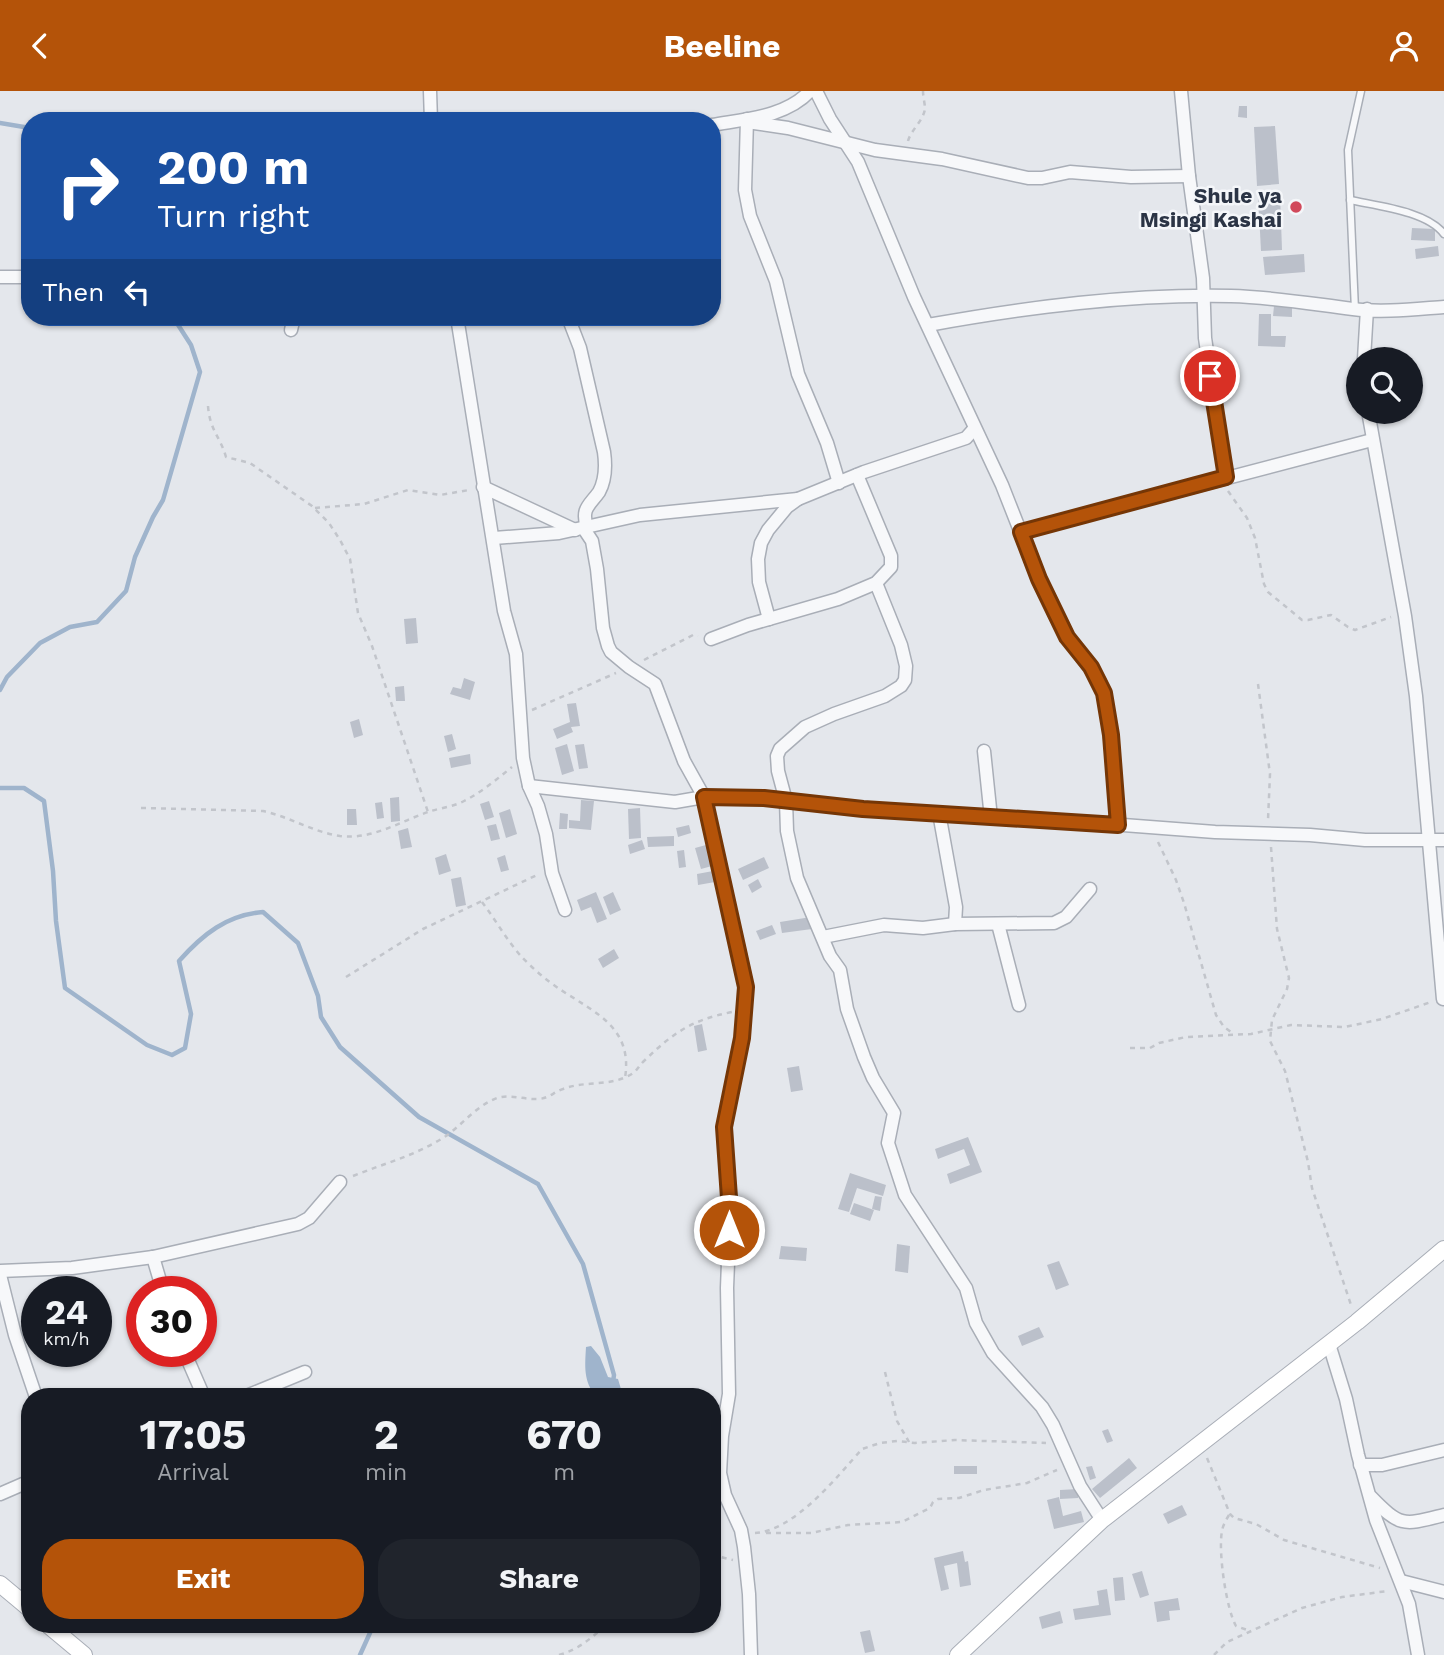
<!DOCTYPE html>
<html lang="en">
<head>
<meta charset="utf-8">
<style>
	:root { --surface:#171b24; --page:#20242c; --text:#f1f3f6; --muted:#9ea1a6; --accent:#b45309 }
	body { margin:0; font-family:"Work Sans",sans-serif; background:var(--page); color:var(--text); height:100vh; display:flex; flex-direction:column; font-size:26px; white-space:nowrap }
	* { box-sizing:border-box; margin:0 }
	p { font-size:23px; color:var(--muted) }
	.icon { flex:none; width:38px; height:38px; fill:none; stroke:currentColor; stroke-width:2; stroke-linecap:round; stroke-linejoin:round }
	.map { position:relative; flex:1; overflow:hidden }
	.panel { position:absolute; left:21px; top:1297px; width:700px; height:245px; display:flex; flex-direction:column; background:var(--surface); border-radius:28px; box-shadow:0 2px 5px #0004 }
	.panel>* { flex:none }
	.guide { position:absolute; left:21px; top:21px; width:700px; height:214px; border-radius:28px; box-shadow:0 2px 5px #0004; background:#1a4fa0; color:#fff; overflow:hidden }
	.controls { position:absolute; left:1346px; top:256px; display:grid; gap:14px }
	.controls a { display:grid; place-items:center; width:77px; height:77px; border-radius:50%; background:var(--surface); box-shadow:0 2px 5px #0004; font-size:35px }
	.speed { position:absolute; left:21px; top:1185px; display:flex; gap:14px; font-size:35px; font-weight:700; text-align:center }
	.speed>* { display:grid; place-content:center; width:91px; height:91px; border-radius:50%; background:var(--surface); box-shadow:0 2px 5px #0004; line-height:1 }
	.speed small { font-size:18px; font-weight:400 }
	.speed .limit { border:10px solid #d22; background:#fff; color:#111 }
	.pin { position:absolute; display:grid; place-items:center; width:60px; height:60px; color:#fff; margin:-30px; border:4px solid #fff; border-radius:50%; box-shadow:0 2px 7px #0007 }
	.me { position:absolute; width:77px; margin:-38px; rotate:0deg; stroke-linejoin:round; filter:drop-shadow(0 0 5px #0008) }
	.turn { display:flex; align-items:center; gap:24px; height:147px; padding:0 21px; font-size:32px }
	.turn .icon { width:91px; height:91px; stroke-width:2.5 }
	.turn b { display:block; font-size:49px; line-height:60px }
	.then { display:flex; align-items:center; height:66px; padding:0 21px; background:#0003; gap:14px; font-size:26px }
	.eta { display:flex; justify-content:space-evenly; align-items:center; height:119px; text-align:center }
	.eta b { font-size:42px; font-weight:700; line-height:49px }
	.cta { display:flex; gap:14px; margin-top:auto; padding:14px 21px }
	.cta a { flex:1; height:80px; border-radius:28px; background:var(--accent); color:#fff; font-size:28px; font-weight:700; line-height:80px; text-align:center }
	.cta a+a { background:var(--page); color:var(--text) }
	header { display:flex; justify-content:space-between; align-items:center; height:91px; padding:0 21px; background:var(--accent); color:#fff; font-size:32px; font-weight:700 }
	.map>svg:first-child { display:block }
	.water { fill:#9fb4cc }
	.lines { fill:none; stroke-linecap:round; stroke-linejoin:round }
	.stream { stroke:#9fb4cc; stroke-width:4.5 }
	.building { fill:#bbc0ca }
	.lane-casing { stroke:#a9aeb7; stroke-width:9 }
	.street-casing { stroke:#a9aeb7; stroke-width:15 }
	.secondary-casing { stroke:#a9aeb7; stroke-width:18 }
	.path { stroke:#c2c5cb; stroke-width:2.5; stroke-dasharray:5 5; stroke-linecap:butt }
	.lane { stroke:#f7f8fa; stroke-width:6 }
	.street { stroke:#f7f8fa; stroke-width:12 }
	.secondary { stroke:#fff; stroke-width:16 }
	.route-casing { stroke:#753606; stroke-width:18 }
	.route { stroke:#b45309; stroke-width:12 }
	.poi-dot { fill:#d1495b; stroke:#f4f6f9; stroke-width:2.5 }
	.labels { text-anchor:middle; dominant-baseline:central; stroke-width:5; stroke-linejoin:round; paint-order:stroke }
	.poi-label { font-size:21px; font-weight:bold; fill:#2b3445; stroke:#f4f6f9; text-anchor:end }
</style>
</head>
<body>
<header><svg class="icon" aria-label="back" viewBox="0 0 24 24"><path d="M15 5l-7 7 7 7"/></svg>Beeline<svg class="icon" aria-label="person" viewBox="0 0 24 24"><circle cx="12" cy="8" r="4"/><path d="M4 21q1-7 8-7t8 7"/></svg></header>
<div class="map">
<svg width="1444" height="1564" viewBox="0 0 1444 1564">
	<rect width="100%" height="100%" fill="#e4e7ec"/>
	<path class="water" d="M591,1255L600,1266L608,1286L618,1288L623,1305H596C583,1291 585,1274 586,1256Z"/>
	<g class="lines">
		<g class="stream">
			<polyline points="0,32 30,37"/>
			<polyline points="0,599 7,586 40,552 70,536 97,531 126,500 135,466 153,426 163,409 200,281 191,254 173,226"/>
			<path d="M0,697H24L44,710L53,780L56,830L65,897L147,954L172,964L185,957L191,923L179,870C203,843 227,824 263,821L298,852L318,905L321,926L340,956L419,1026L538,1093L583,1173L614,1284L613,1291"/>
			<polyline points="360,1564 374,1533"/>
		</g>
	</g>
	<g class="building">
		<polygon points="1239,15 1247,15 1247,27 1238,26"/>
		<polygon points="1275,35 1279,93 1257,95 1254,36"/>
		<polygon points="1280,102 1282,159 1261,160 1258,103"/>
		<polygon points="1412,137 1435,138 1435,150 1411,149"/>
		<polygon points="1438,155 1439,165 1416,168 1415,158"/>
		<polygon points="1304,163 1305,181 1265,184 1263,166"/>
		<polygon points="1274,215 1292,215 1292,226 1273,225"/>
		<polygon points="1259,223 1271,223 1271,245 1286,245 1285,256 1258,255"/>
		<polygon points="416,527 418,552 406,553 404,528"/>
		<polygon points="464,587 475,591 470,609 450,603 453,596 461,598"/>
		<polygon points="404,595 405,610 396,610 395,596"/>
		<polygon points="576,612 580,635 571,636 573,641 557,648 553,638 570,631 567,613"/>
		<polygon points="359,628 363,644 354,647 350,631"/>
		<polygon points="452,643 456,658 448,661 444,645"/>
		<polygon points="567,653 574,680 562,684 555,657"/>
		<polygon points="584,653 588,677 579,678 575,654"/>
		<polygon points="470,663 471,673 451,677 449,667"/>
		<polygon points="399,706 400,730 391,731 390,707"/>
		<polygon points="581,709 594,710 591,739 569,737 569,729 580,730"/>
		<polygon points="489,710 494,726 485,729 480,713"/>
		<polygon points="382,711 384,727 377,728 375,712"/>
		<polygon points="640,717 641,747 629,748 628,718"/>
		<polygon points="347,718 356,718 357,734 347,734"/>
		<polygon points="510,718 517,743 506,747 499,722"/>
		<polygon points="560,722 568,723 567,738 559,738"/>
		<polygon points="496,733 500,748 491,750 487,735"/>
		<polygon points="689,734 691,742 678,746 676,737"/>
		<polygon points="408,737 412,756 401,758 398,740"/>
		<polygon points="674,745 674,755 648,756 647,746"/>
		<polygon points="642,749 645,758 630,763 628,754"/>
		<polygon points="706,754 712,775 701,778 695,757"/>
		<polygon points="684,759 686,776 679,777 677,760"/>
		<polygon points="446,763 451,780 439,784 435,767"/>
		<polygon points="505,764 509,779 501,781 497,767"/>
		<polygon points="764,766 769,777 743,789 738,778"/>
		<polygon points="713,780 715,791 698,794 697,783"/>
		<polygon points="461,786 466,814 456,816 451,788"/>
		<polygon points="758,788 762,796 752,802 748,794"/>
		<polygon points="596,801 607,828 597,832 591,816 581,820 577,809"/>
		<polygon points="613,801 621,819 610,824 603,806"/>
		<polygon points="811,826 812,838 782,842 780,831"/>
		<polygon points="772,834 776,843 760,849 756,840"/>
		<polygon points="614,858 619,867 603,877 598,868"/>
		<polygon points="702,933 707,959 698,961 694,935"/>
		<polygon points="799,975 803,999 791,1001 787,977"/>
		<polygon points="968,1046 982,1081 950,1093 947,1083 970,1074 964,1058 938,1068 935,1058"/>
		<polygon points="850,1082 886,1094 883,1105 857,1097 849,1121 838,1118"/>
		<polygon points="875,1105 882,1106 880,1120 872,1118"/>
		<polygon points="854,1112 874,1119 870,1130 850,1123"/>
		<polygon points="897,1153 910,1155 908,1182 895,1180"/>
		<polygon points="781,1155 807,1157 806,1170 779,1168"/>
		<polygon points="1059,1170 1069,1194 1056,1199 1047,1174"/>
		<polygon points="1039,1236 1044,1246 1022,1255 1018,1245"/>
		<polygon points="1108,1338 1113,1350 1107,1352 1102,1340"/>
		<polygon points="1129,1367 1137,1377 1100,1407 1092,1398"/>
		<rect x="954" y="1375" width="23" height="8"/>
		<polygon points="1092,1375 1096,1387 1090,1389 1086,1376"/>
		<polygon points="1078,1398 1078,1407 1060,1408 1060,1399"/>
		<polygon points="1059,1406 1063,1425 1081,1420 1084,1431 1054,1438 1047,1409"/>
		<polygon points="1182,1414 1187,1424 1168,1433 1163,1423"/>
		<polygon points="963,1460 965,1471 968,1470 971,1494 960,1496 957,1472 944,1475 949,1498 941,1500 934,1467"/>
		<polygon points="1142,1480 1149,1504 1140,1507 1132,1483"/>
		<polygon points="1123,1486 1125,1509 1115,1510 1113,1487"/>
		<polygon points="1107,1498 1111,1524 1075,1529 1073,1518 1099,1514 1097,1500"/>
		<polygon points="1178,1507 1180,1519 1169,1520 1170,1529 1157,1531 1154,1511"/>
		<polygon points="1060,1520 1063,1532 1042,1538 1039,1526"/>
		<polygon points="870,1539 875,1560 865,1562 860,1541"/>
	</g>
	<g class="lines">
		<g class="lane-casing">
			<g id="lane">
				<path d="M1350,109C1377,115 1427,120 1444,143"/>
				<polyline points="1355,219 1348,59 1361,0"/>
			</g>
		</g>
		<g class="street-casing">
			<g id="street">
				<polyline points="430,0 431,30"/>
				<polyline points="816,0 830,28 858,71 914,206 1002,394 1039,488 1067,546 1100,591 1108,621 1118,734"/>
				<polyline points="1181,0 1189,85 1203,187 1205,247 1226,386"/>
				<polyline points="747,28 745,99 750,125 776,190 798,283 827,352 839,392"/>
				<polyline points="747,31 788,37 875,59 942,68 1028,87 1042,87 1070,81 1131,86 1189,85"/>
				<path d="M712,34C746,28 786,26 810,0"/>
				<polyline points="0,186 30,186"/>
				<polyline points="457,226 504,520 516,563 523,667 529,695 538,715 546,743 552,782 565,819"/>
				<path d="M568,226L580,257L604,361C606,375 606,388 599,401C589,415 581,417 587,437"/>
				<path d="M928,234C1028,216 1129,203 1231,205C1273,206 1312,213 1353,218C1381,222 1416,218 1444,216"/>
				<polyline points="291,239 294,226"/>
				<polyline points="1364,268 1367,218"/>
				<polyline points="1368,320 1405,525 1416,605 1443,908"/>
				<polyline points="483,396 575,439"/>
				<polyline points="584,438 592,450 597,478 603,537 608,555 611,561 629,576 655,593 684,670 704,706 744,882 746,896 742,947 724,1036 730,1121 727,1197 729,1303 722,1345 720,1382 725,1404 741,1439 744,1456 749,1503 751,1564"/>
				<polyline points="1021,441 1372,349"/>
				<polyline points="494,447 559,442 640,424 798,408"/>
				<polyline points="876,492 901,554 906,575 905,589 901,595 885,605 834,623 805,636 780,658 777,665 778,680 786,710 787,740 797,787 830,865 840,879 847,918 864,966 873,987 894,1022 888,1052 905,1104 966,1197 976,1232 993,1262 1042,1316 1053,1334 1080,1395 1102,1429"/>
				<polyline points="769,528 759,491 758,468 761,452 768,439 787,416 798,408 864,381 966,347 974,338"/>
				<polyline points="711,548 748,534 838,508 876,492 891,476 891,465 857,384"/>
				<polyline points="984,660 991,727"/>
				<polyline points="529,695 675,711 704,706 764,707 863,718 1024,729 1097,732 1215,741 1310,744 1365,749 1444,749"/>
				<polyline points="939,722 956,816 955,833"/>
				<polyline points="998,833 1019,914"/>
				<polyline points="823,846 884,834 923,837 955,833 1054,832 1066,826 1090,798"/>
				<polyline points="153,1166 163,1200"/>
				<polyline points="0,1180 72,1177 153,1166 298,1133 309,1127 340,1091"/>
				<polyline points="0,1184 15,1244 36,1306"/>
				<polyline points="1329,1253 1346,1308 1358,1364 1376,1429 1409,1513 1418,1564"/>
				<polyline points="184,1260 204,1306"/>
				<polyline points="244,1306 305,1281"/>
				<polyline points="1360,1374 1382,1374 1444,1359"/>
				<polyline points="0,1403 30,1390"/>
				<path d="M1371,1406C1401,1437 1404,1434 1444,1424"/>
				<polyline points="1401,1490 1444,1501"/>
			</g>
		</g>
		<g class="secondary-casing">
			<g id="secondary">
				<polyline points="0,1493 30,1518"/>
				<polyline points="47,1533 84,1564"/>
				<polyline points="958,1564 1102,1429 1357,1231 1444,1158"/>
			</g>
		</g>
		<g class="path">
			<path d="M908,50C911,39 923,30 925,18C925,13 923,6 923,0"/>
			<path d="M208,315C210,340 220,345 226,366L250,372L312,415L329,432L340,449L350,468L358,522L372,555L428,721"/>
			<polyline points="1228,400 1247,427 1255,447 1264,493 1268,501 1302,529 1308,529 1331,524 1348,536 1355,539 1391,526"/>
			<polyline points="315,417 364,413 408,399 440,404 469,399"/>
			<polyline points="644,569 693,544 698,545"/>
			<polyline points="1258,593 1270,683 1268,729"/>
			<polyline points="532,619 616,582"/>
			<path d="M141,717L263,720C290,726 313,741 340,745C372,749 399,731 428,721C439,717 453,716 464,710C482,701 497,688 512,676"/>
			<polyline points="1158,751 1176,789 1184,812 1216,924 1224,936 1234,943"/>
			<polyline points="1271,756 1277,838 1289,887 1287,898 1272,929 1270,950 1285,980 1308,1071 1312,1097 1352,1217"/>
			<path d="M482,811C495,828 506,848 520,864C531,876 547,890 561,899C596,922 633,937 625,987"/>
			<polyline points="346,886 423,838 539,783"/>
			<polyline points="1130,957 1150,957 1159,952 1186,946 1251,943 1291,934 1345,936 1382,928 1431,911"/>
			<path d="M353,1085C385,1072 415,1065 446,1045C463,1033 476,1015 497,1007C511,1003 525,1009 539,1008C549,1007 554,1001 563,998C583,990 607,995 626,986C638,981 637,976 645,969C674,941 692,929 732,921"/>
			<polyline points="885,1281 897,1330 909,1351"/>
			<polyline points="1207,1367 1230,1423 1234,1427 1256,1433 1284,1449 1380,1477"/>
			<path d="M1229,1424C1226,1429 1223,1434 1222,1440C1218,1460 1226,1517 1236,1535L1250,1540"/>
			<path d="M755,1442C794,1440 837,1386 862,1358L880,1352L897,1350L915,1352L955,1349L1046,1352"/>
			<polyline points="766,1442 811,1442 848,1434 902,1431 930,1417 933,1411 938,1408 959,1407 984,1399 1027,1392 1057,1379"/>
			<polyline points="712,1464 733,1469"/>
			<path d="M559,1564C580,1558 591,1547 607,1533"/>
			<polyline points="1214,1564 1227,1551 1302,1517 1342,1506 1388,1500"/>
		</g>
		<use href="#lane" class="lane"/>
		<use href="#street" class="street"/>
		<use href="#secondary" class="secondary"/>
	</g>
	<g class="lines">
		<g class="route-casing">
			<polyline id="route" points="729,1139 730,1121 724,1036 742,947 746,896 704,706 764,707 863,718 1118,734 1111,644 1104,602 1091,576 1067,546 1039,488 1021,441 1226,386 1210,285"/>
		</g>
		<use href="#route" class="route"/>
	</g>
	<circle class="poi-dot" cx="1296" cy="116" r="7"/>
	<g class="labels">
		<g class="poi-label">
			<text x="1282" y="104">Shule ya<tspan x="1282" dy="24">Msingi Kashai</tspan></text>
		</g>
	</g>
</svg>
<div class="controls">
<a><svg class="icon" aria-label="search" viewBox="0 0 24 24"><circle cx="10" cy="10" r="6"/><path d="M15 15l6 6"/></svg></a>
</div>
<div class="speed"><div>24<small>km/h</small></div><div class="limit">30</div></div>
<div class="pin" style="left:1210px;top:285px;background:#d93025"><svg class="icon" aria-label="arrive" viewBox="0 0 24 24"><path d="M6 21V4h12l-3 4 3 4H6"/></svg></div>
<svg class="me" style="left:729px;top:1139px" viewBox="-20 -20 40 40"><circle r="17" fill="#b45309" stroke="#fff" stroke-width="3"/><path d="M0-11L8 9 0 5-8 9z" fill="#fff"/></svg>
<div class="guide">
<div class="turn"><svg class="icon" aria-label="right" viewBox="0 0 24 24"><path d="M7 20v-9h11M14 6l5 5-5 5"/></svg><div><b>200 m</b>Turn right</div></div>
<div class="then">Then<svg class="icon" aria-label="left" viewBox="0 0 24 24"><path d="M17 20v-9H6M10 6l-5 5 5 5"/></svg></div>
</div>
<section class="panel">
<div class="eta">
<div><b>17:05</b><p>Arrival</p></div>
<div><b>2</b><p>min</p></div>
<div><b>670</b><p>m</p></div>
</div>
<div class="cta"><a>Exit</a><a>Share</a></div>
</section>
</div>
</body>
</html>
